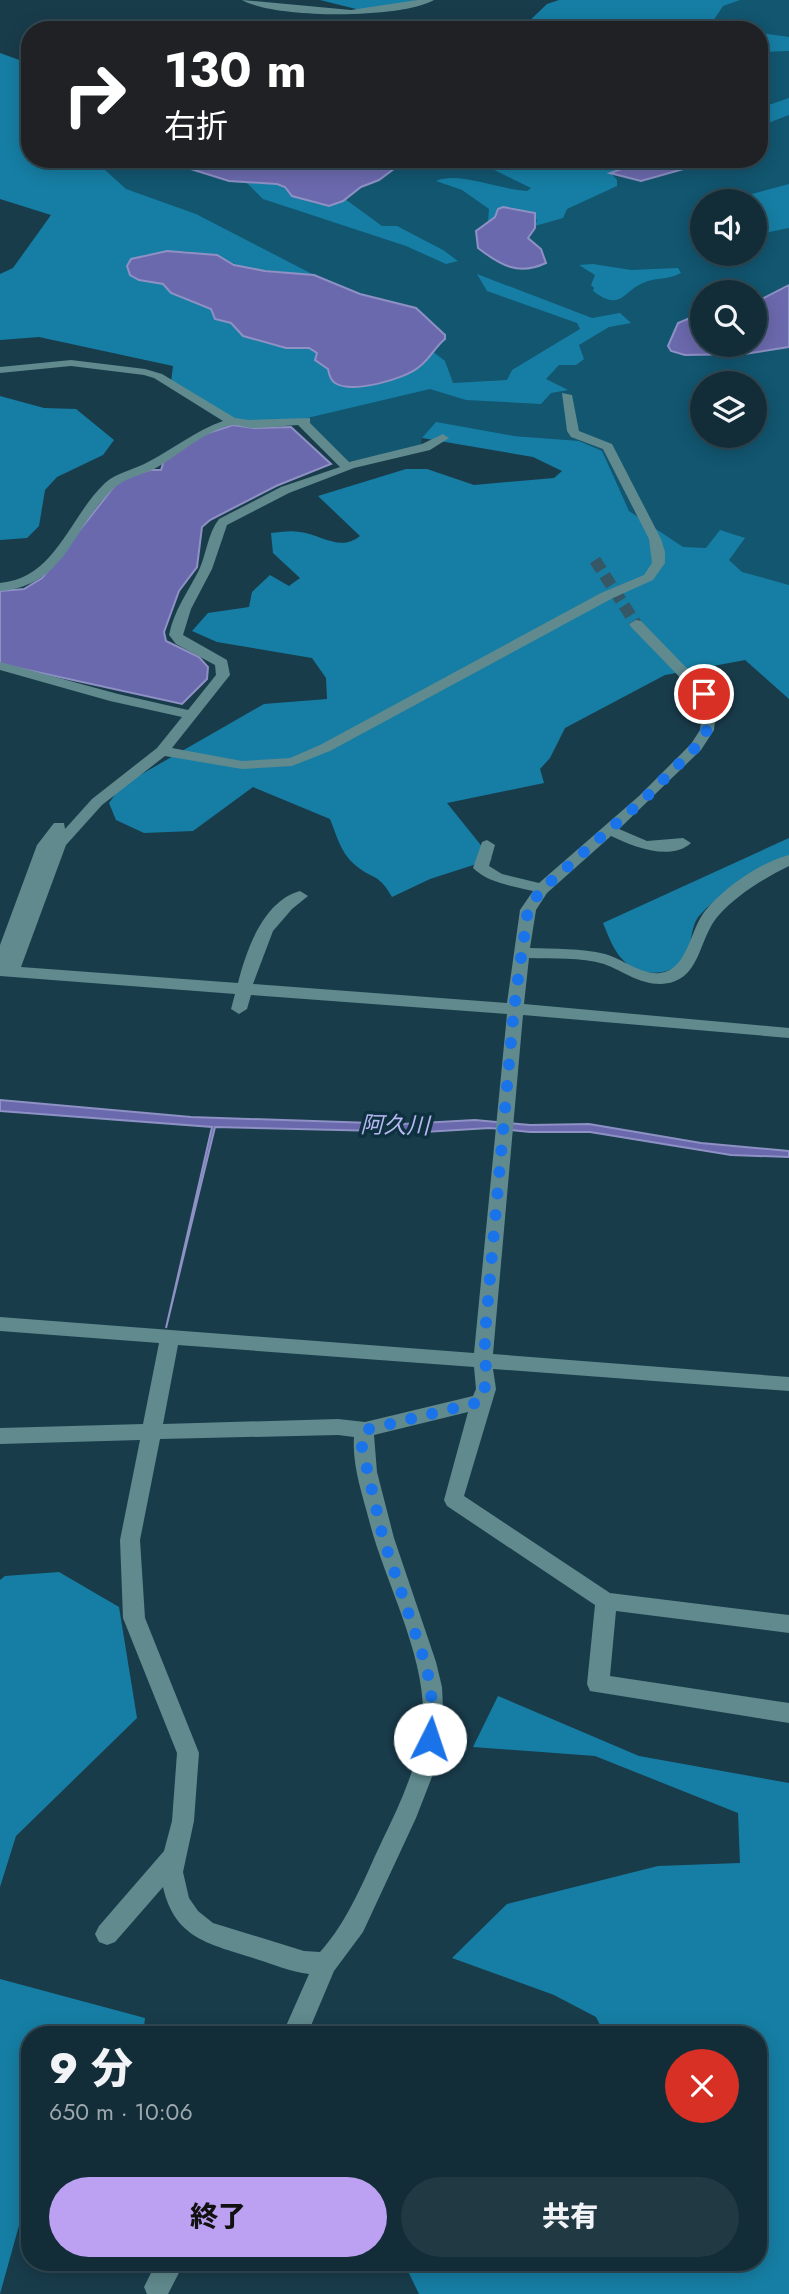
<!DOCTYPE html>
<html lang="ja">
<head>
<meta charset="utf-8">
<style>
	:root { --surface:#132d38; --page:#203943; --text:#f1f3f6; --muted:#9da8ae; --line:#324953; --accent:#bca0f2 }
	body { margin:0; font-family:Jost,"Noto Sans JP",sans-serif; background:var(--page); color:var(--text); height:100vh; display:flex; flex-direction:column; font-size:26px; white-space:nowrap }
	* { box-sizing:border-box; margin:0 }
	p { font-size:23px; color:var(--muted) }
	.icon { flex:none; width:38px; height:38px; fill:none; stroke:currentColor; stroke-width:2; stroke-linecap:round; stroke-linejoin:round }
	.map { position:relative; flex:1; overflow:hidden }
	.panel { position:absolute; left:21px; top:2026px; width:746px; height:245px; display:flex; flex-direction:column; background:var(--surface); border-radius:28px; box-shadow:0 4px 18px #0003,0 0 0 2px var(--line) }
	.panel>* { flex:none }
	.top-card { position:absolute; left:21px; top:21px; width:747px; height:147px; border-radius:28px; box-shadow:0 4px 18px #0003,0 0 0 2px var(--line); background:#202124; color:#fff; overflow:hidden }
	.fabs { position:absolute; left:690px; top:189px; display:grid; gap:14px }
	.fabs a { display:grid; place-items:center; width:77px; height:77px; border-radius:50%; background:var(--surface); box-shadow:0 4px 18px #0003,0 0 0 2px var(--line); font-size:35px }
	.pin { position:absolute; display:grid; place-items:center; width:60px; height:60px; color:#fff; margin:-30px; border:4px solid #fff; border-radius:50%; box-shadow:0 2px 7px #0007 }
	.me { position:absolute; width:77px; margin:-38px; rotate:4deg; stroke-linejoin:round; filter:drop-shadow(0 0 5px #0008) }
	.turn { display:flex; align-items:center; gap:24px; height:147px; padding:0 28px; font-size:32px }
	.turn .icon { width:91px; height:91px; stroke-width:2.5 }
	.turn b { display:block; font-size:49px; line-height:60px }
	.round { display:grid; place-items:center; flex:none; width:74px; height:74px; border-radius:37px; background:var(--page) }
	.summary { display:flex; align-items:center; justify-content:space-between; height:119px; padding:0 28px }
	h1 { font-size:42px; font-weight:800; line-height:52px }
	.button { display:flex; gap:14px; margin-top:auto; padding:14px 28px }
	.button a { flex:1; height:80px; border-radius:42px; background:var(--accent); color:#111; font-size:28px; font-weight:800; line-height:80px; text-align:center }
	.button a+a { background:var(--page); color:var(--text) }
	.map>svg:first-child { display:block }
	.green { fill:#125670; fill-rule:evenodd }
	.forest { fill:#167ea4 }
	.water { fill:#6b69ad; stroke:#8d91c4; stroke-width:2 }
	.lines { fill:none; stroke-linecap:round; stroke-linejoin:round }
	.minor-tunnel { stroke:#365765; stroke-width:12; stroke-dasharray:12 6; stroke-linecap:butt }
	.minor { fill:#608a8e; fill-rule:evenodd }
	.route { stroke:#1a73e8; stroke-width:12; stroke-dasharray:0 21.6 }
	.labels { text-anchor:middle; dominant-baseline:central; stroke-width:7; stroke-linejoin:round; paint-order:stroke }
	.water-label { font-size:23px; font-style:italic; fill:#b7b8f1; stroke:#0e3140 }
</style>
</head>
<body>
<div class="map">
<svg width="789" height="2294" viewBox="0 0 789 2294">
	<rect width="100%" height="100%" fill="#193c4b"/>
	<path class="green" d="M719,0H789V601L702,578L551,439L514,436L422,438L421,446L348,462L155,282L139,280L61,159H760V30H609ZM702,201H754V254H702ZM702,292H754V345H702ZM702,383H754V436H702Z"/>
	<g class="forest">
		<polygon points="320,0 418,0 364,11"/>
		<polygon points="559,0 740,0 723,6 707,30 534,30 526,24 547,4"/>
		<polygon points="760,33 789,37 789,51 760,52"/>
		<path d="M0,53L22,61H30V159H93L126,189L196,214L314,275L243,268L217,255L182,251L143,255L139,280L164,284L171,293L211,309L215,318L231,323L243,336L309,348L317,353L315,360L328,369C336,401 399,382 419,368C425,364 428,357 432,351L445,361L453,383L507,380L512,370L580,329L577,323L487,291L477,274L592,318L620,313L631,323L609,327L579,345L584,359L576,365H559L546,379L568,390L551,393L541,404L466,400L430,389L303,419L263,422L234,419L171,382L173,366L39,337L0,340V274L13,268L51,215L0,199Z"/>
		<polygon points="789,98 789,115 760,126 760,108"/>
		<path d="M472,159H650L610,172L617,180V186L567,209L563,218L535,226L537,220C524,213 513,203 498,209L495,217L488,221L489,209L462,190L436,181C459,171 500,190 527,191L531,188Z"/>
		<polygon points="247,183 277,184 285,186 292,196 317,204 330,206 345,199 382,226 397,226 443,250 458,261 446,264 406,246 263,199"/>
		<polygon points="789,184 789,228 754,235 754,201 749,201 752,194"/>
		<path d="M593,264L631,270L678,268L681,273C666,281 655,277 643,283C622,292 621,312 593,291L594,288L591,285L595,275L579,265Z"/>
		<polygon points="0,396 44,408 76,409 114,440 103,455 57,477 45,490 39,526 27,538 0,540"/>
		<path d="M436,422L514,436L579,441L602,451L629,511L683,547L706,548L720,530L745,538L729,560L742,572L789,585V699L745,660L665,675L565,728L550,758L540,769L544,783L447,803L492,859L430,879L392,897C378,872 372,880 354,864C341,853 336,834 330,819L253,787L193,831L144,833L116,820L109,803L121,786L264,704L327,699L326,678L312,658L217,642L192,631L208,613L249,607L252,592L270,575L289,586L300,578L273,553L271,533C280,532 291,530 300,532C322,535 340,552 360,536L318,496L406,469H427L474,485L554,478L562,471L533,457L422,438Z"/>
		<path d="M789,838V856C759,874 723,889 699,916C689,928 693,949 683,961C669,977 639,976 624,961C614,952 608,935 603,923Z"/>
		<polygon points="59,1572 119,1607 137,1718 16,1836 0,1887 0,1580 5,1576"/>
		<polygon points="498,1696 639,1756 789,1783 789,2294 419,2294 404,2263 758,2263 758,2035 605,2035 596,2017 554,1995 452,1958 507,1904 658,1866 740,1863 738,1813 595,1756 473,1747"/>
		<polygon points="0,1979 145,2018 143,2035 30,2035 30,2186 0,2294"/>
	</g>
	<g class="water">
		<polygon points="159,159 394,159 399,165 379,180 361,187 343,201 329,206 292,196 285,187 277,184 229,181"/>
		<polygon points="650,159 719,159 641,181 610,173"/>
		<path d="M503,207L535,213V228L528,238L541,249L546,263C518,276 500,265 478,248L476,231L495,217L498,209Z"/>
		<path d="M167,251L217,255L234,265L265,271L314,275L360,294L416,308L445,335V339C435,347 429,360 419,367C405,379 352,394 335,383C330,380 329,374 328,369L315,360L317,353L309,348H286L243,336L231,323L215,319L211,309L171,293L163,284L139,280L130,275L127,266L131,259Z"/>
		<polygon points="789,285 789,347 745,354 685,355 671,351 668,346 678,323 702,313 702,345 754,345 754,303"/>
		<polygon points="233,425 254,428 291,427 331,464 276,486 210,520 202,527 197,567 179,591 164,632 166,641 199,657 208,667 207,679 182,704 0,664 0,591 24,589 42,578 120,479 150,470 161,470 164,460 202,435"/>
		<polygon points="0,1100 191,1117 403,1124 475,1120 530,1125 589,1124 701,1143 789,1151 789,1157 731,1155 590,1132 530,1132 490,1128 424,1132 215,1127 166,1328 212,1127 0,1111"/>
	</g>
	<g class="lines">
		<polyline class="minor-tunnel" points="595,560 636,624"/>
		<g class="minor">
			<path d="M242,0L351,10L417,0H434C401,19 275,19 242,0Z"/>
			<path d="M71,360L145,369L162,374L235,418L249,420L310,418V423L349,462L422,444L443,434L449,438L430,450L354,468L289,493L227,525L212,569L191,609L183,635L227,660L230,675L172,748L242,761L290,758L320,745L601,593L644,575L652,563L649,539L603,449L571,437L567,431L562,393L572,395L579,431L612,444L661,539L665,552V563L653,580L611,599L330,751L292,766L242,769L165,756L102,805L66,845L21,967L238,983C246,951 263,901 300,891L308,896L292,909L273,931L253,984L507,1003L520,910L533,891C513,886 488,883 473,868L482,842L487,840L495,845L489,866L502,874L539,883L639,796L691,744L700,730L702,712L697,695L631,627L629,624L636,620L641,621L709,691L716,712L714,730L701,750L619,829L647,841L683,838L691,843C670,862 632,846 611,836L547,893L536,910L530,948C555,949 581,948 605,954C623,959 641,975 660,973C688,970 690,929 705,911C724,888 759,863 789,855V866C763,879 738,894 719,915C697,939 702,983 660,984C639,984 623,971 604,964C581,957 553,959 529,958L524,1004L789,1028V1038L523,1015L493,1354L789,1377V1391L493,1369L496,1389L464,1496L610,1593L789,1615V1633L616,1611L610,1676L789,1703V1723L590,1691L587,1684L595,1605L447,1506L444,1500L468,1412L374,1435L377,1472L394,1538L436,1662L442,1687L444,1729L437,1764L416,1818L363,1932L334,1971L307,2035H282L309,1974C291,1972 273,1964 256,1959C211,1944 175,1940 163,1887L115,1942L107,1945L99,1942L95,1934L99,1926L164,1851L172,1821L177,1753L123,1618L120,1540L140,1440L0,1444V1428L143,1424L159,1343L0,1331V1317L474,1353L507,1014L251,995L247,1009L239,1014L231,1009L235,994L0,976V945L37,845L54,823H64L65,829L92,799L157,748L182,717L110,701L0,670V662L118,694L188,710L216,675L215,665L176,644L169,635C174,610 188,592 199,570C207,553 207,535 219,519L281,487L340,467L298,425C282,426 266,428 250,428C245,427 239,425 234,425C211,426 175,458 154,469C141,475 126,478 115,487C71,526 69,585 0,591V583C56,578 69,517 105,483C117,472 134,470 148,462C173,449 195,431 223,421L154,378L144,375L71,366L0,373V367ZM178,1345L474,1367L476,1389L473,1396L365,1422L338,1419L163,1424ZM338,1435L354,1437C352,1465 362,1493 369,1520C385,1584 431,1664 422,1731C416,1770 399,1806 382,1841C364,1879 349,1920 320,1952L304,1951L213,1923L198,1911L189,1898L183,1872L194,1821L199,1753L145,1618L140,1540L160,1439Z"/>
			<polygon points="156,2263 184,2263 168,2294 147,2294 144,2287"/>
		</g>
	</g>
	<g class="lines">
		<path class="route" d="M430,1739L434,1715L427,1668L383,1538L362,1447L365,1430L480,1402C490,1383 484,1357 485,1334L513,1019L517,1009L515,1000L528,910L541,890L644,799L696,747L707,730L709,712L704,694"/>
	</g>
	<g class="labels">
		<g class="water-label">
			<text transform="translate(395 1125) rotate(1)">阿久川</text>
		</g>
	</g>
</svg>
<div class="fabs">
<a><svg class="icon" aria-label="sound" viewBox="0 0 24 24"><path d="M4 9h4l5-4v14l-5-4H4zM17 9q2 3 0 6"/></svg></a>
<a><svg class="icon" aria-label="search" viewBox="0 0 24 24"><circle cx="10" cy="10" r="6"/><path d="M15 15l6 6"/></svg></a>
<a><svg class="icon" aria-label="layers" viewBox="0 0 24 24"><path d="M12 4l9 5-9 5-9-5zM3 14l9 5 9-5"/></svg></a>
</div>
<div class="pin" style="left:704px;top:694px;background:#d93025"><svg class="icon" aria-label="arrive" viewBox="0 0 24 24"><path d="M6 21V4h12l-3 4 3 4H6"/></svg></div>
<svg class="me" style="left:430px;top:1739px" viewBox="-20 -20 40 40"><circle r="19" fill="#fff"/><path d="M0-13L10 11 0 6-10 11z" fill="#1a73e8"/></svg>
<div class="top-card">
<div class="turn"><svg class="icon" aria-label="right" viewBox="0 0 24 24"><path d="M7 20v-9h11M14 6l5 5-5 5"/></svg><div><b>130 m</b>右折</div></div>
</div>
<section class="panel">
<div class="summary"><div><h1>9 分</h1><p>650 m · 10:06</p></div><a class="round" style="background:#d93025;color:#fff"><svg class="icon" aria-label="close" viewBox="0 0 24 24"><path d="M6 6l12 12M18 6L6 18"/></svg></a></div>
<div class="button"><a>終了</a><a>共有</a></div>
</section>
</div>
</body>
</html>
